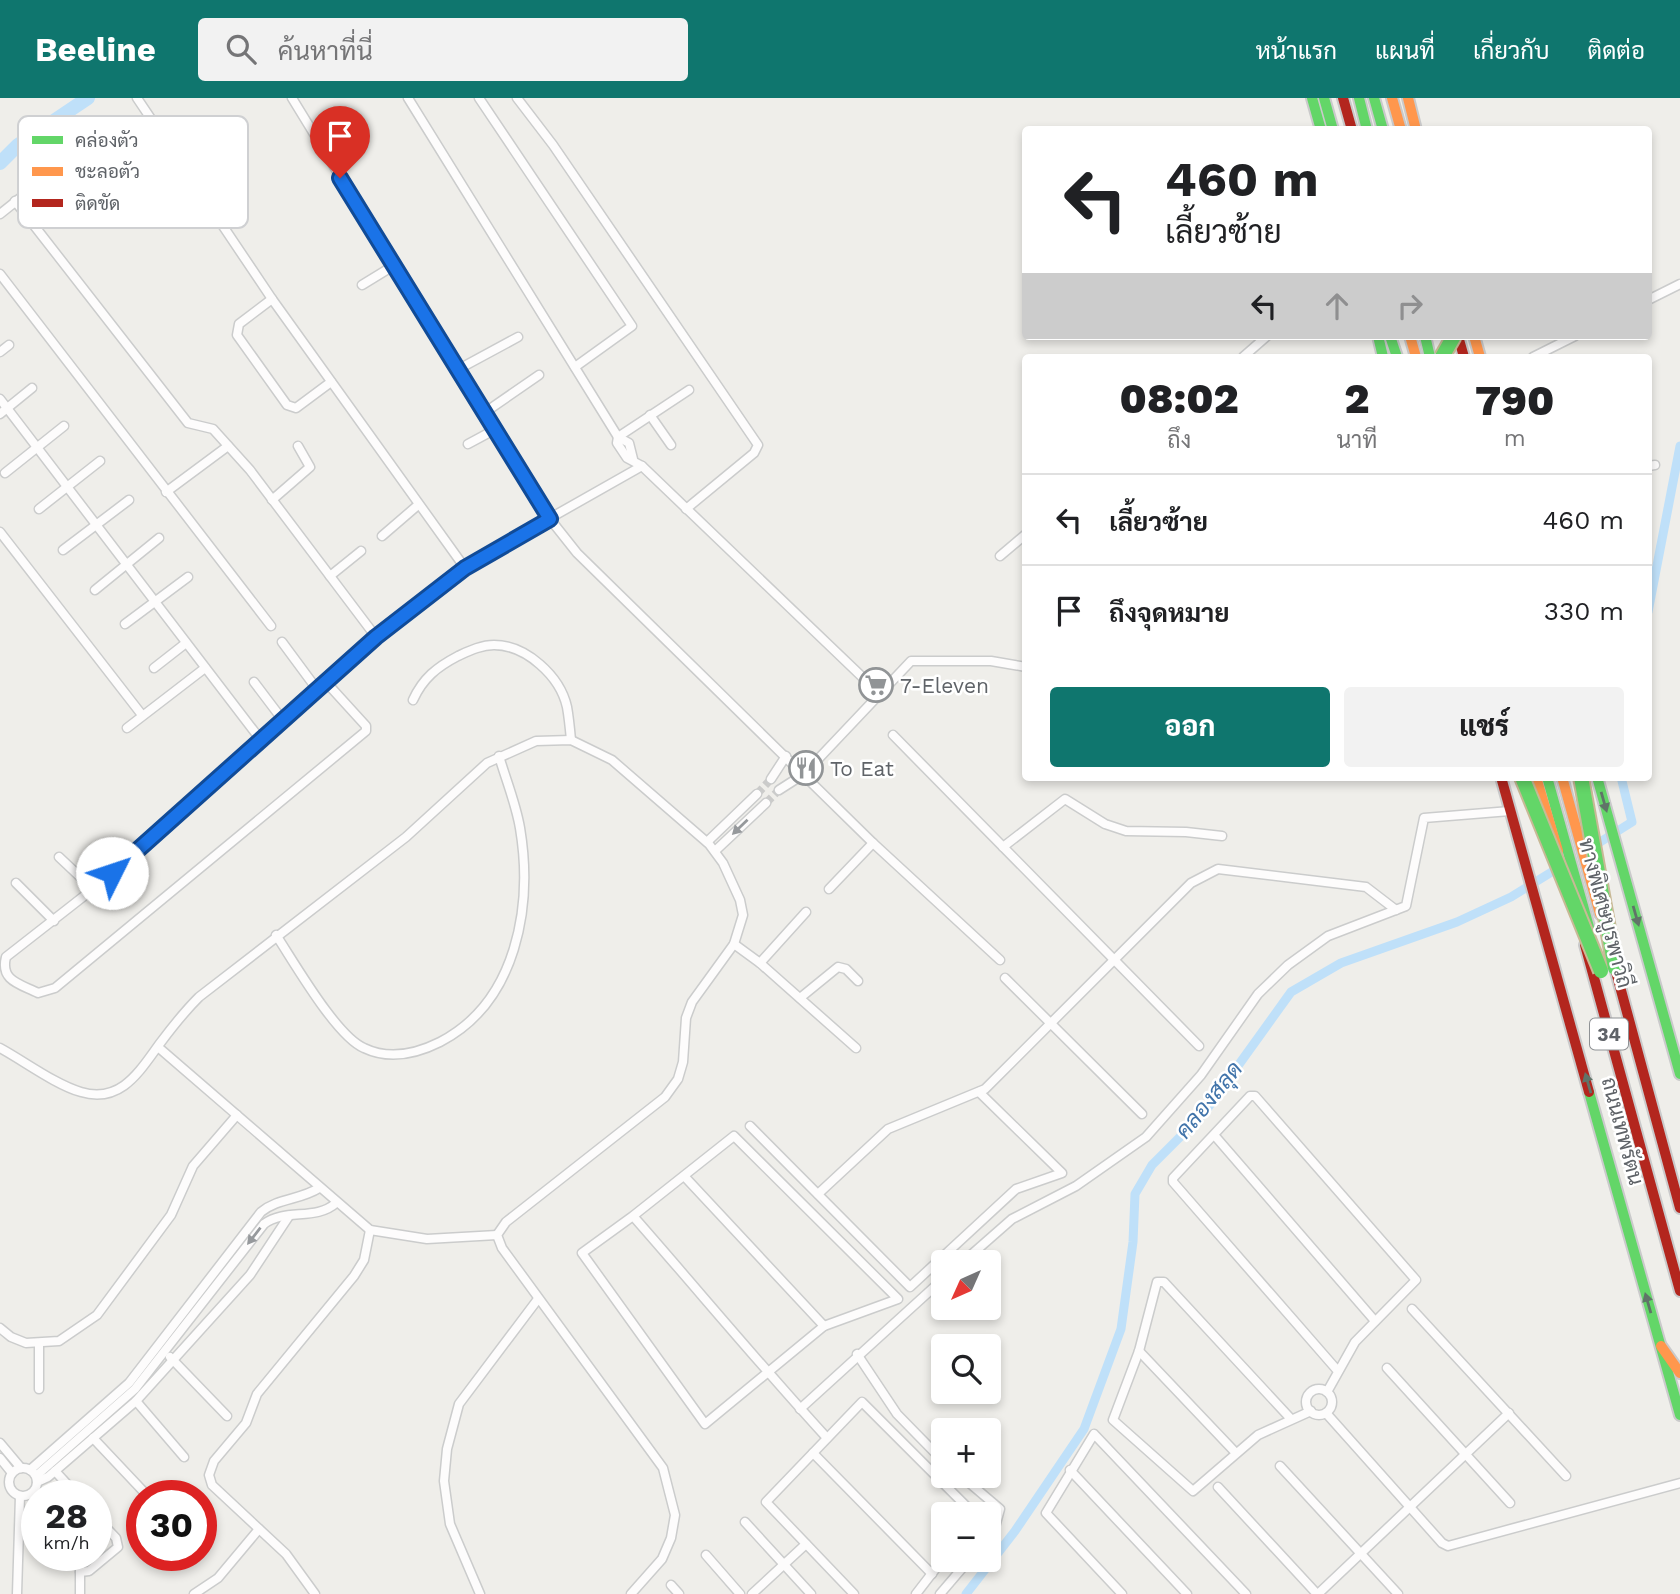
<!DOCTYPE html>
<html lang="th">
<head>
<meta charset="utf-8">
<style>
	:root { --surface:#fff; --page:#f2f2f2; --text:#202124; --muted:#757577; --line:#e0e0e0; --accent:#0f766e }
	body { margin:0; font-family:"Work Sans",Sarabun,sans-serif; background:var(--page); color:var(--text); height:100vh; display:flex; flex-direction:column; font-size:26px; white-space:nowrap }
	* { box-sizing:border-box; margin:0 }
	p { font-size:23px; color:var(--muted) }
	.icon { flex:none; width:38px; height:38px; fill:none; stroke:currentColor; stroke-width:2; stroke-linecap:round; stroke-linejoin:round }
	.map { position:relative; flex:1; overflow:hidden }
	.panel { position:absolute; left:1022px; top:256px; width:630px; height:427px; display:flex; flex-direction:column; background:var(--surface); border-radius:7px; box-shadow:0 4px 10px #0003 }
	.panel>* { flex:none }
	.banner { position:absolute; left:1022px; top:28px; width:630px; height:214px; border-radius:7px; box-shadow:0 4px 10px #0003; background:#fff; color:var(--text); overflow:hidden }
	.needle { width:46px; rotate:225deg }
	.controls { position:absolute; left:931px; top:1152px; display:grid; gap:14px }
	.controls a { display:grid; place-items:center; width:70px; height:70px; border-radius:7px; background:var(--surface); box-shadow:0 4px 10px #0003; font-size:35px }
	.speed { position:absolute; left:21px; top:1382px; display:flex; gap:14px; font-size:35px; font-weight:700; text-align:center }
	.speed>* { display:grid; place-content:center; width:91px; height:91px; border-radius:50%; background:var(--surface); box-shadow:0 4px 10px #0003; line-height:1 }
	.speed small { font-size:18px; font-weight:400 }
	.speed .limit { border:10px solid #d22; background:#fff; color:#111 }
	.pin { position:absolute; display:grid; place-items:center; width:60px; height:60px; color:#fff; margin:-72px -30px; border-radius:50% 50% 50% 0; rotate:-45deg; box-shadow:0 0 7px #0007 }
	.pin .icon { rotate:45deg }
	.me { position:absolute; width:77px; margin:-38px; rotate:49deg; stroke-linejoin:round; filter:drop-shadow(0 0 5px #0008) }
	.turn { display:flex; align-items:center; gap:24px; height:147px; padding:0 28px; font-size:32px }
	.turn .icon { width:91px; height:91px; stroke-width:2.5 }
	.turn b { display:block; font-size:49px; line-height:60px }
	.lanes { display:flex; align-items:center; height:66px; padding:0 28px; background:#0003; justify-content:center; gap:35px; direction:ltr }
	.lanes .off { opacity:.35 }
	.eta { display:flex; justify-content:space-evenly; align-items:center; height:119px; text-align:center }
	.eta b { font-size:42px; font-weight:800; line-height:49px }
	.action { display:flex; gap:14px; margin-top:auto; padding:14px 28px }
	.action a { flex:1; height:80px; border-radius:7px; background:var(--accent); color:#fff; font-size:28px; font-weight:800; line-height:80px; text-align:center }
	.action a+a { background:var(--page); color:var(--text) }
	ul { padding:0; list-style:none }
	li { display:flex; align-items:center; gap:21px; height:91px; padding:0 28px; border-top:2px solid var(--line) }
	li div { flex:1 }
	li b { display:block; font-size:26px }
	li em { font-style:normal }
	header { display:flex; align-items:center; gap:42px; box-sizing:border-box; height:98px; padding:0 35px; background:var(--accent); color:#fff }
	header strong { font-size:33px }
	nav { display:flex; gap:38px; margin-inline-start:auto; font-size:24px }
	.search { width:490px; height:63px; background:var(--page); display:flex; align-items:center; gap:18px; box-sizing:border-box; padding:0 24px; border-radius:7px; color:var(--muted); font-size:26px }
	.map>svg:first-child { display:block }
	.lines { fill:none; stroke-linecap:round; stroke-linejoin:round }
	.canal { stroke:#bfe0f9; stroke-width:9 }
	.river { stroke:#bfe0f9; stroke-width:14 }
	.street-tunnel { stroke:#cbcbca; stroke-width:8; stroke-dasharray:8 4; stroke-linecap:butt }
	.street-casing { stroke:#cbcccc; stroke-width:11 }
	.fast-casing { stroke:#cacacb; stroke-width:14 }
	.slow-casing { stroke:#cacacb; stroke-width:14 }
	.jam-casing { stroke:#cacacb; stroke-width:14 }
	.street { stroke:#fdfcfc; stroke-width:8 }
	.fast { stroke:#63d668; stroke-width:10 }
	.slow { stroke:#ff974d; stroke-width:10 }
	.jam { stroke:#b3261e; stroke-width:10 }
	.fast-bridge-casing { stroke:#c8b996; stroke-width:18; stroke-linecap:butt }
	.fast-bridge { stroke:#63d668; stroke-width:14 }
	.oneway { fill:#607468 }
	.oneway2 { fill:#96999c }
	.route-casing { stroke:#114b97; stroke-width:18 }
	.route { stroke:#1a73e8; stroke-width:12 }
	.labels { text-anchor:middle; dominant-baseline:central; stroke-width:5; stroke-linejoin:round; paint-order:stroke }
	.shield { fill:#fff; stroke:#8f9295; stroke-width:2 }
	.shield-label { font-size:19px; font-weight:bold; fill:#5f6368 }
	.poi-label { font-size:21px; fill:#5f6368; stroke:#fff; text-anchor:start }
	.street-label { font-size:21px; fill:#5f6368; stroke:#fff }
	.water-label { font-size:23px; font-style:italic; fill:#4174aa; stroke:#fff }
	.key { fill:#fff; stroke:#cfd0d2; stroke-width:2 }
	.key-label { font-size:19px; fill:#5f6368 }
</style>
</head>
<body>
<header>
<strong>Beeline</strong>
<div class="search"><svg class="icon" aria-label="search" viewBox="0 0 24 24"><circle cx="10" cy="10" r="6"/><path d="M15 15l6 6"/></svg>ค้นหาที่นี่</div>
<nav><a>หน้าแรก</a><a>แผนที่</a><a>เกี่ยวกับ</a><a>ติดต่อ</a></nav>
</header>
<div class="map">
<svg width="1680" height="1496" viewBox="0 0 1680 1496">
	<rect width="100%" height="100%" fill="#efeeea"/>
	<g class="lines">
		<g class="canal">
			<polyline points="1648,514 1680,348"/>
			<polyline points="1589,751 1632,724 1621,679"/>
			<polyline points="966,1496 1015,1433 1084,1331 1121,1231 1133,1144 1135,1096 1152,1067 1204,1015 1291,894 1341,865 1457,824 1511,799 1563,767"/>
		</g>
		<polyline class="river" points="0,65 18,47 88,0"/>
		<g class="street-tunnel">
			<polyline points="757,696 771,681"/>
			<polyline points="766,705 779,692"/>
		</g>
		<g class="street-casing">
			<g id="street">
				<polyline points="137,0 272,201 465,470"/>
				<polyline points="292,0 550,421 577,455 873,745 1000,862"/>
				<polyline points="408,0 618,339 617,345 627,360 642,368 880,596"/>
				<polyline points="479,0 632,228 575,269"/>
				<polyline points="517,0 553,47 758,347 754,355 686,411"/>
				<polyline points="15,103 188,325 213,331 250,372 376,539"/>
				<polyline points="0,116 69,61"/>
				<polyline points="0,176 271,528"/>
				<polyline points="362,187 393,168"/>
				<polyline points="272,201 239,226 237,237 287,307 296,310 331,284"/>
				<polyline points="1648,202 1680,186"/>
				<polyline points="0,254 9,247"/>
				<polyline points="1243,259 1267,238"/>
				<polyline points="1533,259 1575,238"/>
				<polyline points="457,272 518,239"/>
				<polyline points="0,301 260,641"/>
				<polyline points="484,315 539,277"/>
				<polyline points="0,316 32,290"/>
				<polyline points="650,317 671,347"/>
				<polyline points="618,339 689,292"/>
				<polyline points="618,339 629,345 633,361"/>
				<polyline points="468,346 494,332"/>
				<polyline points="1648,368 1655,367"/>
				<polyline points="5,375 64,328"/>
				<polyline points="166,394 228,348"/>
				<polyline points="272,402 310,369 298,348"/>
				<polyline points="39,411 100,363"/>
				<polyline points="0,434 142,617"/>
				<polyline points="382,438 418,407"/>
				<polyline points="63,452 129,402"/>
				<polyline points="1000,458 1026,436"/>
				<polyline points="330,478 361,453"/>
				<polyline points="95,492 159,440"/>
				<polyline points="125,526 188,479"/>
				<polyline points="282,544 316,590"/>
				<polyline points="154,570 186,545"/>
				<path d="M325,583L366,628V633L55,890L38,895C20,886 0,883 6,859L93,791L316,590L423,503L499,449L642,368"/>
				<polyline points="254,584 282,621"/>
				<path d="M413,602C423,580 437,569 458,558C469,553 481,547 494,547C526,547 560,578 567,609C569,620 570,631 571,642"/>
				<polyline points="127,630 205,570"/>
				<polyline points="893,637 1199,948"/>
				<polyline points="771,681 786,658"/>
				<polyline points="779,692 804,676 911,563 991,563 1026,569"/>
				<polyline points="707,744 757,696"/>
				<polyline points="1003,749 1065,701 1105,726 1126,733 1186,734 1222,738"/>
				<polyline points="715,753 766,705"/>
				<polyline points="59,759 93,791"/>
				<polyline points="16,785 54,823"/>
				<polyline points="829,791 873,745"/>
				<path d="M276,837C294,864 336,938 364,950C389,962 416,956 440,944C517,904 533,808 520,730C516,706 506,682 499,658"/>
				<polyline points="734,846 760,865 856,950"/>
				<polyline points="760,865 806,814"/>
				<polyline points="1005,880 1142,1016"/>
				<polyline points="800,900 838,869 846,871 858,883"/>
				<polyline points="158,949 370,1132 427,1141 497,1137"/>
				<path d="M0,950C24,963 56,987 81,994C122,1006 140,972 161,944C173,928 185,913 199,899L406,739L487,665L536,643L571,642L612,662L709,746L723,765L740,802L743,817L734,846L692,904L686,920L683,964L678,981L665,999L506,1124L497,1137L502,1150L663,1370L675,1417L671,1440L662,1461L631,1496"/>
				<polyline points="750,1028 910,1189 1016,1091 1062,1075 979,994"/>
				<polyline points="1215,1038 1375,1223"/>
				<polyline points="685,1079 824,1228"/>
				<polyline points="818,1096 888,1031 985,991 1191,785 1218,771 1366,789 1396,812"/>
				<path d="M633,1118L582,1155L705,1326L824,1228L898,1201L734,1038L633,1118C698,1192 761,1268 827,1340"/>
				<polyline points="963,1164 1012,1121 1076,1088 1146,1039 1201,977 1258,896 1288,867 1328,838 1406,808 1424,720 1510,713"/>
				<polyline points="1412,1211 1566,1378"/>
				<polyline points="0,1230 11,1239 26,1245 59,1243 97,1217 171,1117 193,1068 237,1017"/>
				<polyline points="1139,1253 1235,1354"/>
				<polyline points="857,1256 897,1316 943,1363"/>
				<polyline points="170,1259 227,1318"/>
				<polyline points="1387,1270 1510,1405"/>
				<polyline points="39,1291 39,1245"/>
				<circle cx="1319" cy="1304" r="13"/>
				<polyline points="1327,1294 1355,1244 1416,1182 1255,998 1250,998 1173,1080 1173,1084 1337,1272"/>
				<polyline points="136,1303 184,1359"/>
				<polyline points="800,1311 943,1181"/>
				<polyline points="1326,1315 1442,1445 1448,1448 1680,1385"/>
				<polyline points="1291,1321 1164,1184 1157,1184 1139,1253 1113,1322 1193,1393 1258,1337 1311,1313"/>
				<polyline points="93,1340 143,1393"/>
				<polyline points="0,1345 21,1370"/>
				<polyline points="813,1355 932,1476"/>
				<polyline points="0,1360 12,1375"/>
				<polyline points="1280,1368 1398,1496"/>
				<circle cx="23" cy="1384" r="14"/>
				<path d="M30,1372L129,1285L261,1114C278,1100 300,1102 319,1090"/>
				<polyline points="1070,1372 1187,1496"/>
				<polyline points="55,1373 78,1398"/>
				<polyline points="960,1377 1000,1411 994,1433 989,1439"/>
				<path d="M36,1378L135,1291L264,1126C285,1110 316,1123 336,1105"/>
				<polyline points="37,1384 48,1379 136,1303 250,1177 289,1118"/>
				<polyline points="1218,1389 1317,1496"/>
				<polyline points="745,1424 811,1496"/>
				<polyline points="706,1457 740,1496"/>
				<polyline points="80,1474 89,1473 118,1449 116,1440 96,1419"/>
				<polyline points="671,1487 679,1496"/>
				<polyline points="17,1496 20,1398"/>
				<polyline points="80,1496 80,1458"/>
				<polyline points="194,1496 218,1480 259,1431"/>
				<polyline points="315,1496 286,1456 212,1387 209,1377 214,1363 246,1325 257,1296 354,1178 364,1162 370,1132"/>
				<polyline points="480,1496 450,1426 444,1383 447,1351 459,1306 538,1201"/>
				<polyline points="752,1496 806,1446"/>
				<polyline points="854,1496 766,1404 862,1304 974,1416"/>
				<polyline points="916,1496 943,1461"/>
				<polyline points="940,1496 970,1461"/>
				<polyline points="1122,1496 1046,1415 1094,1336 1246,1496"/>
				<polyline points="1318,1496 1509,1315"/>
			</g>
		</g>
		<g class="fast-casing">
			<g id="fast">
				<polyline points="1312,0 1321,32"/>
				<polyline points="1324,0 1333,32"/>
				<polyline points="1359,0 1367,32"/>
				<polyline points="1374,0 1383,32"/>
				<polyline points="1378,238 1383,259"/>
				<polyline points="1390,238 1397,259"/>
				<polyline points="1425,238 1430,259"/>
				<polyline points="1547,679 1589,829"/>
				<polyline points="1597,679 1680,976"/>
				<polyline points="1589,994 1680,1317"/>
			</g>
		</g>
		<g class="slow-casing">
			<g id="slow">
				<polyline points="1392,0 1401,32"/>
				<polyline points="1408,0 1416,32"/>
				<polyline points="1410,238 1416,259"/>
				<polyline points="1474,238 1480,259"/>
				<polyline points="1536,679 1558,753"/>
				<polyline points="1562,679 1600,816"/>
				<polyline points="1661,1248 1680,1275"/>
			</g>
		</g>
		<g class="jam-casing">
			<g id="jam">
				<polyline points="1343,0 1352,32"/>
				<polyline points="1458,238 1464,259"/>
				<polyline points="1501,679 1589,994"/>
				<polyline points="1585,847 1680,1193"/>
				<polyline points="1612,859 1680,1110"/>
			</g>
		</g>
		<use href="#street" class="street"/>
		<use href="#fast" class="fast"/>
		<use href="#slow" class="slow"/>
		<use href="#jam" class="jam"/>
		<g class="fast-bridge-casing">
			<g id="fast-bridge">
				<polyline points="1442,259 1454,238"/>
				<polyline points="1522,679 1601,873"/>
				<polyline points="1581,679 1615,870"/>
			</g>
		</g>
		<use href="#fast-bridge" class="fast-bridge"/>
	</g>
	<defs><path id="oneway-solid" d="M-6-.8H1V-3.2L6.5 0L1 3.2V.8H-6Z" transform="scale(1.75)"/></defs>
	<g class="oneway">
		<use href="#oneway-solid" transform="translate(1604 704) rotate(74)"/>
		<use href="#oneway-solid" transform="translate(1636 818) rotate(74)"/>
		<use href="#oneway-solid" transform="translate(1588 985) rotate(-106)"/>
		<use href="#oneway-solid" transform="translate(1648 1205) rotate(-106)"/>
	</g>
	<g class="oneway2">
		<use href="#oneway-solid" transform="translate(740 729) rotate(136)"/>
		<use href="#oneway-solid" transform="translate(254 1138) rotate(128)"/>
	</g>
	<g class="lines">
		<g class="route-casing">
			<polyline id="route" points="112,775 376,539 465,470 550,421 340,80"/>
		</g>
		<use href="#route" class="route"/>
	</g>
	<defs>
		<g id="supermarket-ring" transform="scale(1.75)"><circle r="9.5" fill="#fff" stroke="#919496" stroke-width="1.5"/><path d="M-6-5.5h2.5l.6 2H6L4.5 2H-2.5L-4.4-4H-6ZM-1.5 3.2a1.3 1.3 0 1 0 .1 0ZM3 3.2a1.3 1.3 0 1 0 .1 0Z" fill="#919496"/></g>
		<g id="restaurant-ring" transform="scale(1.75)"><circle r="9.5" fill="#fff" stroke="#919496" stroke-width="1.5"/><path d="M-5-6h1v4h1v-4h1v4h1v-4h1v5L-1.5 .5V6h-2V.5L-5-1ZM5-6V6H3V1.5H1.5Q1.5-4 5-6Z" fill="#919496"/></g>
	</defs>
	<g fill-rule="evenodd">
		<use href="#supermarket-ring" x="876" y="587"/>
		<use href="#restaurant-ring" x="806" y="670"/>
	</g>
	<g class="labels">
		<rect class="shield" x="1590" y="920.5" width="38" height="31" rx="5"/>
		<g class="shield-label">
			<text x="1609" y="936">34</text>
		</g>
		<g class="poi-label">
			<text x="900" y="587">7-Eleven</text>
			<text x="830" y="670">To Eat</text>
		</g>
		<g class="street-label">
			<text transform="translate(1606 815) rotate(75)">ทางพิเศษบูรพาวิถี</text>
			<text transform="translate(1623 1033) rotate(75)">ถนนเทพรัตน</text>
		</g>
		<g class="water-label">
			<text transform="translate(1209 1002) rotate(-51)">คลองสลุด</text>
		</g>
	</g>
	<rect x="18" y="18" width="230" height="112" rx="10" class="key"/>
	<rect x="32" y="38" width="31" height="8" fill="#63d668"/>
	<rect x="32" y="69" width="31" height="9" fill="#ff974d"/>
	<rect x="32" y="101" width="31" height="8" fill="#b3261e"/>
	<g class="key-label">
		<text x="75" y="49">คล่องตัว</text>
		<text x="75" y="80">ชะลอตัว</text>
		<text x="75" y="112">ติดขัด</text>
	</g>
</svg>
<div class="controls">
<a><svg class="needle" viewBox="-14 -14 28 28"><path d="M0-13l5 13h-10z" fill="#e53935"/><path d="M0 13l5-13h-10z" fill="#757577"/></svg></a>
<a><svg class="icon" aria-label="search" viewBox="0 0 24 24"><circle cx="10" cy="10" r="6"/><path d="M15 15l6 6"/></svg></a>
<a>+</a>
<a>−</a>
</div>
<div class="speed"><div>28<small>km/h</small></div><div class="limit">30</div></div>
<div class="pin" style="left:340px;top:80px;background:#d93025"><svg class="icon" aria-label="arrive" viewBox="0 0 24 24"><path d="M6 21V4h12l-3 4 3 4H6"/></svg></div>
<svg class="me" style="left:112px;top:775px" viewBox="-20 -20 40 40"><circle r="19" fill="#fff"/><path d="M0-13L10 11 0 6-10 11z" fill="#1a73e8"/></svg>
<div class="banner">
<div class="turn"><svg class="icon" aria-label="left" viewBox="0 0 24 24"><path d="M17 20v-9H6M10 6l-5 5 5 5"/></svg><div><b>460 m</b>เลี้ยวซ้าย</div></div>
<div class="lanes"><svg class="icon" aria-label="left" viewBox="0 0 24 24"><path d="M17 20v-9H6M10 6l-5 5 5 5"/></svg><svg class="icon off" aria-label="ahead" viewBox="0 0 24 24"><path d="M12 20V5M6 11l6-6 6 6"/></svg><svg class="icon off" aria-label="right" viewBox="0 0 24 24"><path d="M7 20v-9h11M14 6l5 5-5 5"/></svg></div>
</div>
<section class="panel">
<div class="eta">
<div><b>08:02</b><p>ถึง</p></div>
<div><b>2</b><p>นาที</p></div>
<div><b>790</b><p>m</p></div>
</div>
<ul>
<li><svg class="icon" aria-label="left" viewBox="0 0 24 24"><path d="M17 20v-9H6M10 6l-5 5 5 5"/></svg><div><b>เลี้ยวซ้าย</b></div><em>460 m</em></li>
<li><svg class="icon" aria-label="arrive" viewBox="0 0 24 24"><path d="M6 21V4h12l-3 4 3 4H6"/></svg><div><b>ถึงจุดหมาย</b></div><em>330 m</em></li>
</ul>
<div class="action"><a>ออก</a><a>แชร์</a></div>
</section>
</div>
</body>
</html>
